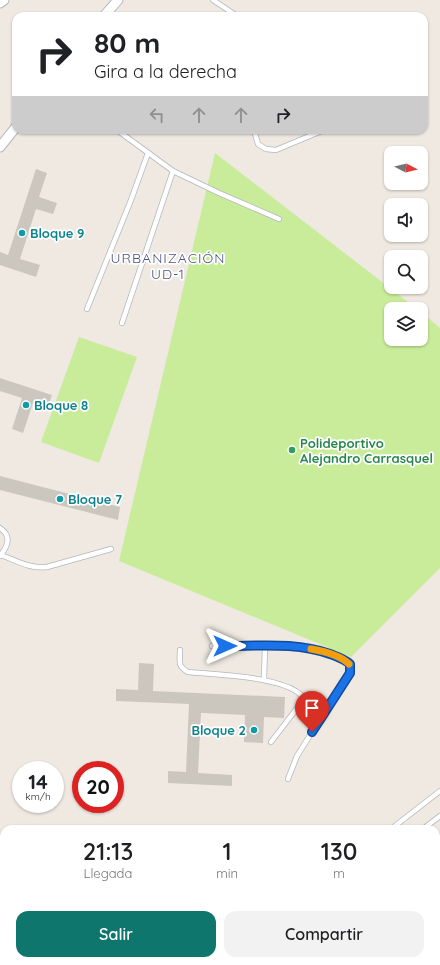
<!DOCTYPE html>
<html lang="es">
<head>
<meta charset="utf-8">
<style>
	:root { --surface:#fff; --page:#f2f2f2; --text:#202124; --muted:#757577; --accent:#0f766e }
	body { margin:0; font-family:Quicksand,sans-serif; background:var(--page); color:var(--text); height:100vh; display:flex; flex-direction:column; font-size:15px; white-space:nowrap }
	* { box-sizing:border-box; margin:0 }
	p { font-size:13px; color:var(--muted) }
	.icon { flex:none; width:22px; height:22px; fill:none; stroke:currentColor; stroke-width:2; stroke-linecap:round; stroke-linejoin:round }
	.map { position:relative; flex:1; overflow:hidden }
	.drawer { position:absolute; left:0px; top:825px; width:440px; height:140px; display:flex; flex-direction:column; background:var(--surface); border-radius:12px 12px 0 0; box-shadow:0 1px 3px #0004 }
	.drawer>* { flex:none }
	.top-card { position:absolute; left:12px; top:12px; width:416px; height:122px; border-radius:12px; box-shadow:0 1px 3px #0004; background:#fff; color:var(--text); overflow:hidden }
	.needle { width:26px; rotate:97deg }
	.tools { position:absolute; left:384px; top:146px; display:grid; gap:8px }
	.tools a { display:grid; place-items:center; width:44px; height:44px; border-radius:8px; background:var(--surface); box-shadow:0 1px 3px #0004; font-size:20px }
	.speed { position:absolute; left:12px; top:761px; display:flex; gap:8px; font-size:20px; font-weight:700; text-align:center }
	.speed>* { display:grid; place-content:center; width:52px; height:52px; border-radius:50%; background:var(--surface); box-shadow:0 1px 3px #0004; line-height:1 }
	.speed small { font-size:10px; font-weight:400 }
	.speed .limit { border:6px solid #d22; background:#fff; color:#111 }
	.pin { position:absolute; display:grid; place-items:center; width:34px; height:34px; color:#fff; margin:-41px -17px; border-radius:50% 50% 50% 0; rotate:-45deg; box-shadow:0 0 4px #0007 }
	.pin .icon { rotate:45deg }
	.me { position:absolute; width:44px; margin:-22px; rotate:90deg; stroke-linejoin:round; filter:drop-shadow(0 0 3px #0008) }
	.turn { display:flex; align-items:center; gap:14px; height:84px; padding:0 16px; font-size:18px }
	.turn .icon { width:52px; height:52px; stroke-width:2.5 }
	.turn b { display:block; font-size:28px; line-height:34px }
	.lanes { display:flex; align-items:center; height:38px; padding:0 16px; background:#0003; justify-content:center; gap:20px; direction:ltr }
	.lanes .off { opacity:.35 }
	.eta { display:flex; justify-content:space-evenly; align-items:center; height:68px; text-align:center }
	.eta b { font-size:24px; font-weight:600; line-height:28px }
	.button { display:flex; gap:8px; margin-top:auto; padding:8px 16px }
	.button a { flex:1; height:46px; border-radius:12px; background:var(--accent); color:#fff; font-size:16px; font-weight:600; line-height:46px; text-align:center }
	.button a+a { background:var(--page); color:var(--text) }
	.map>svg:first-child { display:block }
	.pitch { fill:#c9ec9a }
	.building { fill:#cbc7bf }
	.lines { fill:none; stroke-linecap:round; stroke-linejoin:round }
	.service-casing { stroke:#b4b7c1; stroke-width:6 }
	.minor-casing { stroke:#b4b7c1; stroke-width:11 }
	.service { stroke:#fff; stroke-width:4.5 }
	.minor { stroke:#fff; stroke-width:9 }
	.route-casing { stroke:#114b97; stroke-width:10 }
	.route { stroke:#1a73e8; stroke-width:7 }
	.slow { stroke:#f59e0b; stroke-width:7 }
	.culture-dot { fill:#0f9aa8; stroke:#fff; stroke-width:1.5 }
	.leisure-dot { fill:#2e9e5b; stroke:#fff; stroke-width:1.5 }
	.labels { text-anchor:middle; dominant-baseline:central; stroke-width:3.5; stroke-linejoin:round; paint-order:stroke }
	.culture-label { font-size:13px; font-weight:bold; fill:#0d838f; stroke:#fff; text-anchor:start }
	.leisure-label { font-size:13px; font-weight:bold; fill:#27864d; stroke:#fff; text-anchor:start }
	.neighbourhood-label { font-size:14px; letter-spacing:1px; fill:#4d5680; stroke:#fff }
</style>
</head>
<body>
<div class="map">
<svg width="440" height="965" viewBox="0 0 440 965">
	<rect width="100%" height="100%" fill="#efe9e1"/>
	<g class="pitch">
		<polygon points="215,153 417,309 391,309 391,339 421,339 421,312 440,328 440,568 351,657 119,561"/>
		<polygon points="79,337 137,357 99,463 41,442"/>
	</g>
	<g class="building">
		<polygon points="36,169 47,173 39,197 57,203 53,214 36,209 20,259 40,265 36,277 0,265 0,252 8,255"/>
		<polygon points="0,378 52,395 48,407 33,403 23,433 12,429 22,398 0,391"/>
		<polygon points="0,476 120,507 118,520 0,490"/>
		<polygon points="139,663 154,664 153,691 285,697 284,718 264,717 263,743 244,742 245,715 201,713 198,773 232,775 232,786 168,783 168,771 186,772 189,704 116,701 116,689 138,690"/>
	</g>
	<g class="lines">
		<g class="service-casing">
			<g id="service">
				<polyline points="213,0 237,16"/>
				<polyline points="117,130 173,171 219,193 279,219"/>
				<polyline points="254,130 258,144 266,149 276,150 324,130"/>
				<polyline points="87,309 131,200 148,153"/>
				<polyline points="122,323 173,171"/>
				<path d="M0,528C12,536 8,546 0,556"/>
				<path d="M1,555C17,561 30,569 47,567L111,549"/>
				<path d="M212,646C246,646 324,639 350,664L349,673L297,756L288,779"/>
				<path d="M180,650C180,661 177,666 188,672C216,675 281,676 301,695V703L271,742"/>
				<polyline points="264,679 265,646"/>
				<polyline points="391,829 440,791"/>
				<polyline points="423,829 440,816"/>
				<polyline points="355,961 359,965"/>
			</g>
		</g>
		<g class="minor-casing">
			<g id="minor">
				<polyline points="0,3 4,0"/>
				<polyline points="104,16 118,0"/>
				<polyline points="0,147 16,127"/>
				<polyline points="0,875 4,875"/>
				<polyline points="55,961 60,965"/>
				<polyline points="208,961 213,965"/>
			</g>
		</g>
		<use href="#service" class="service"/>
		<use href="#minor" class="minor"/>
	</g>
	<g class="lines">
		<g class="route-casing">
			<path id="route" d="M225,646C260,646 297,642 330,654C338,657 344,659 350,664V673L312,732"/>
		</g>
		<use href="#route" class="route"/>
		<path class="slow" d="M311,649C323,651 340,655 349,664"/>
	</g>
	<g class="culture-dot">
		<circle cx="22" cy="233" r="4"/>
		<circle cx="26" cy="405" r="4"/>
		<circle cx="60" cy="499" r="4"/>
		<circle cx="254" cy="730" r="4"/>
	</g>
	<circle class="leisure-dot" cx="292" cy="450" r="4"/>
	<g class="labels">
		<g class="culture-label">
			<text x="30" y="233">Bloque 9</text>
			<text x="34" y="405">Bloque 8</text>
			<text x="68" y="499">Bloque 7</text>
			<text x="246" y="730" text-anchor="end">Bloque 2</text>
		</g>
		<g class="leisure-label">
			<text x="300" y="443">Polideportivo<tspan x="300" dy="15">Alejandro Carrasquel</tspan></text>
		</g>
		<g class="neighbourhood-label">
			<text x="168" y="258">URBANIZACIÓN<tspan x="168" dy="16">UD-1</tspan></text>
		</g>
	</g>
</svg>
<div class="tools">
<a><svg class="needle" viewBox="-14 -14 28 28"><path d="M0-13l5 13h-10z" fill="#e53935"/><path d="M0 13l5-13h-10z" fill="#757577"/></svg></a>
<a><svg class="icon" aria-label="sound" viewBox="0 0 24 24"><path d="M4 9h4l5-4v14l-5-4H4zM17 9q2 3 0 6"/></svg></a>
<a><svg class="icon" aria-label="search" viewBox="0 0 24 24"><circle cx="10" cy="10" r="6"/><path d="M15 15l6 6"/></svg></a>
<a><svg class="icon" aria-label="layers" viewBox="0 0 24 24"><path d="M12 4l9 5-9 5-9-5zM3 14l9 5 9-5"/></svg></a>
</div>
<div class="speed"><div>14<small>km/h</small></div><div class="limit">20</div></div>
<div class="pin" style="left:312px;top:732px;background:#d93025"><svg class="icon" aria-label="arrive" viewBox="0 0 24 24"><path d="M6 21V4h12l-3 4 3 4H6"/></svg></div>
<svg class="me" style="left:225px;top:646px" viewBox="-20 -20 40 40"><path d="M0-17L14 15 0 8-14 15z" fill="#1a73e8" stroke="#fff" stroke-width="4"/></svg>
<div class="top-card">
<div class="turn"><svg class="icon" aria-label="right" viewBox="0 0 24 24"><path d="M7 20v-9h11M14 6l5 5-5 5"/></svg><div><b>80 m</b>Gira a la derecha</div></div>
<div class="lanes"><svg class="icon off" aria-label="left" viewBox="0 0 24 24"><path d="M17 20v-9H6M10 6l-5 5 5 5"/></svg><svg class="icon off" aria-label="ahead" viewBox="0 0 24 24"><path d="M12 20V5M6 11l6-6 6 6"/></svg><svg class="icon off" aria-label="ahead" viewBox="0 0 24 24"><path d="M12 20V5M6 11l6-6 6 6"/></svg><svg class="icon" aria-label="right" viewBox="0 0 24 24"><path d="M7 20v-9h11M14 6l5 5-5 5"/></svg></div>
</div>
<section class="drawer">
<div class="eta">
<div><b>21:13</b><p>Llegada</p></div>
<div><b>1</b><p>min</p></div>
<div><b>130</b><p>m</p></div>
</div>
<div class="button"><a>Salir</a><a>Compartir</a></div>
</section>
</div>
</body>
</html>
